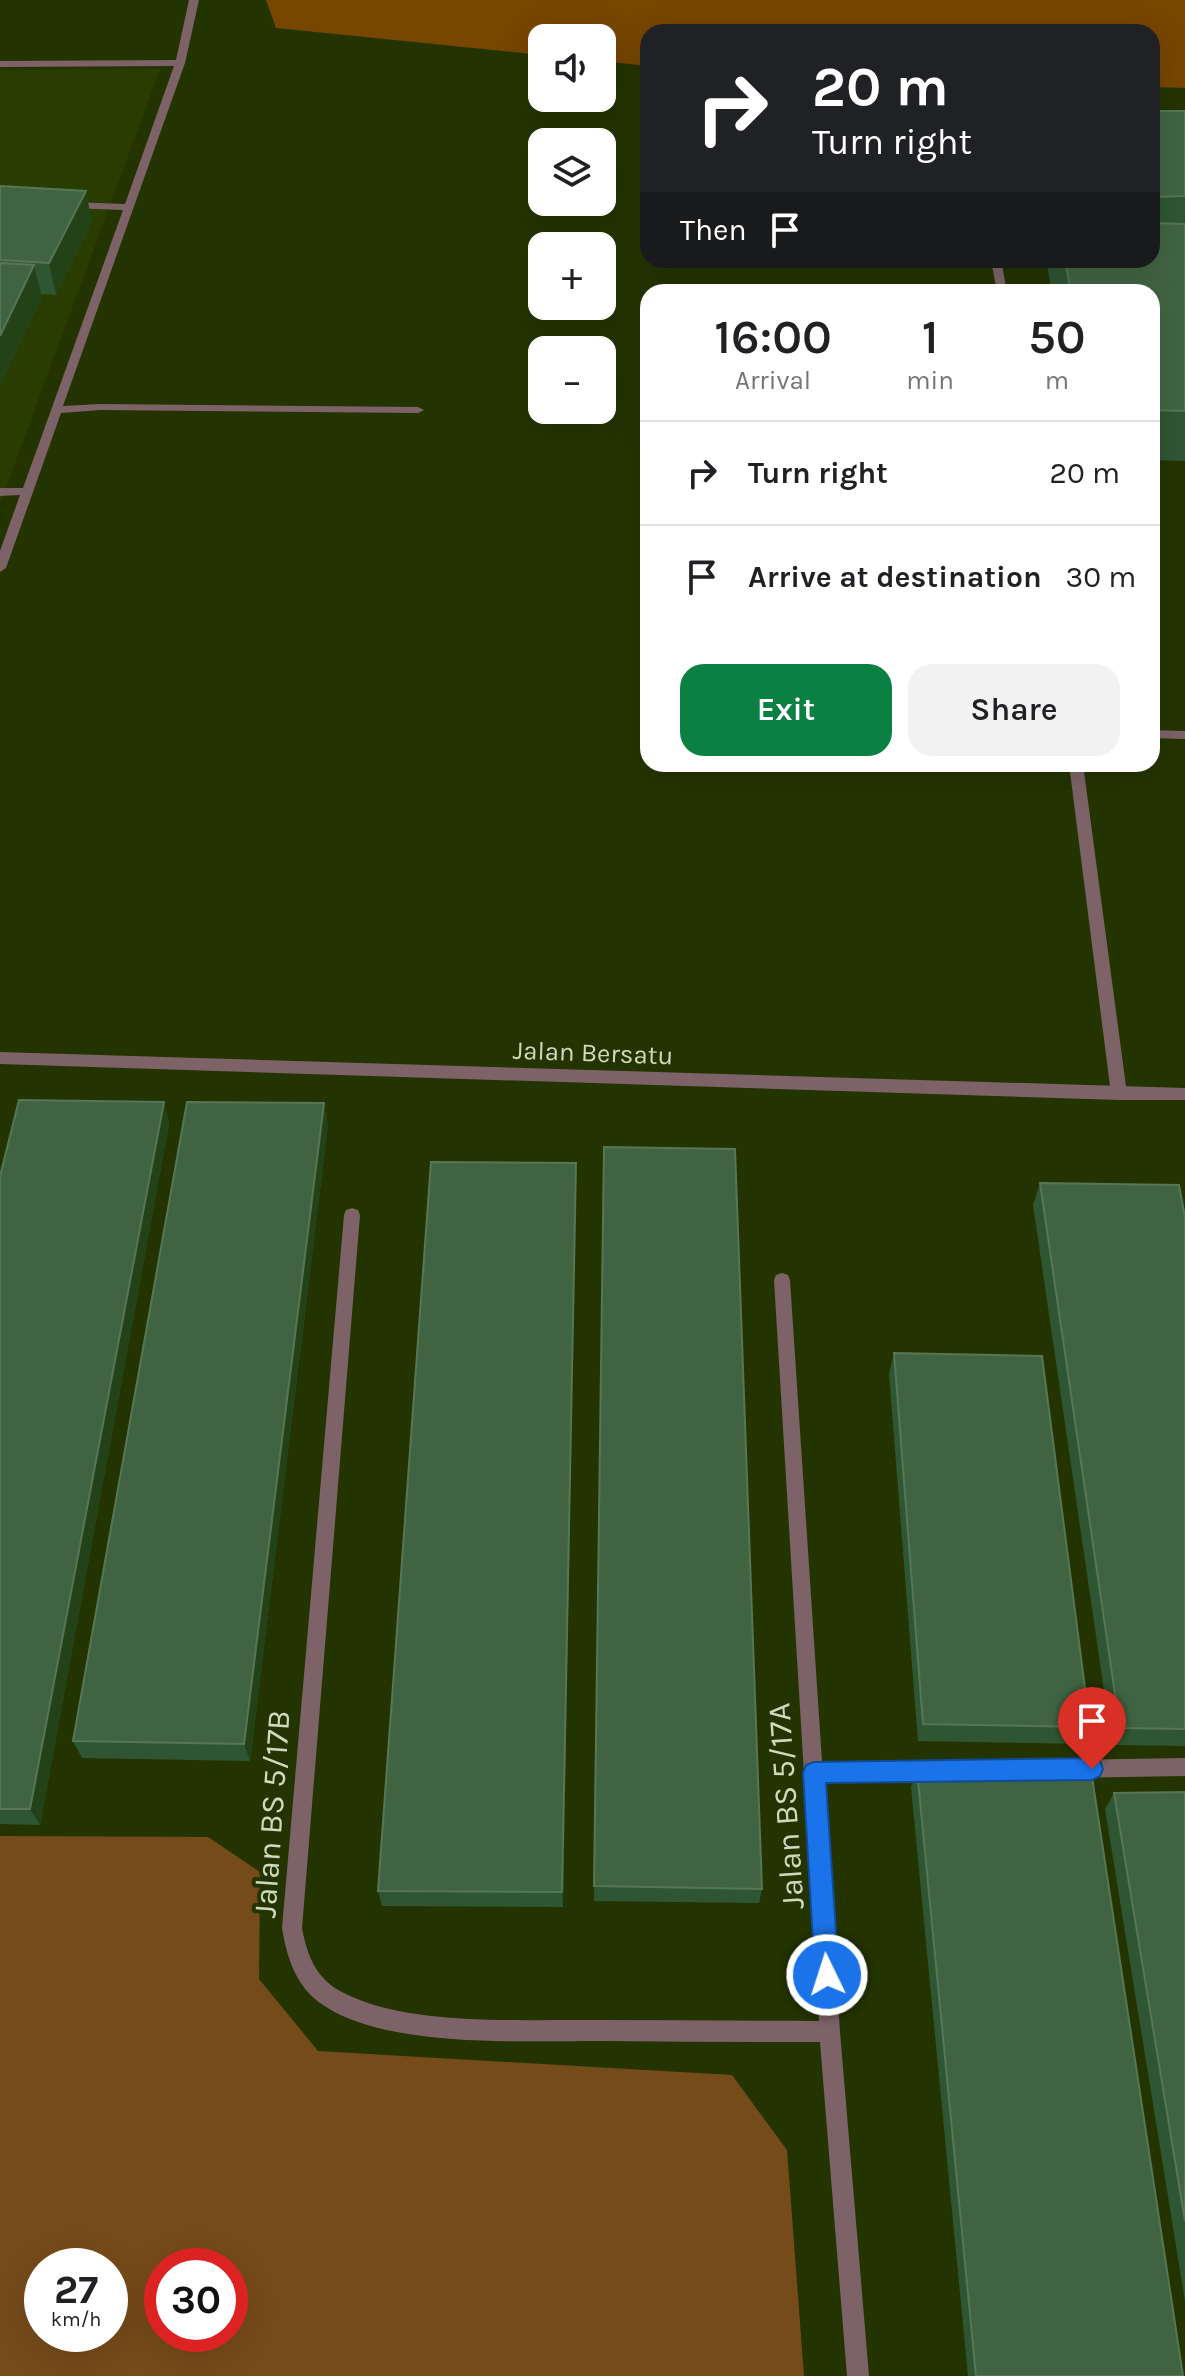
<!DOCTYPE html>
<html lang="en">
<head>
<meta charset="utf-8">
<style>
	:root { --surface:#fff; --page:#f2f2f2; --text:#202124; --muted:#757577; --line:#e0e0e0; --accent:#0b8043 }
	body { margin:0; font-family:Karla,sans-serif; background:var(--page); color:var(--text); height:100vh; display:flex; flex-direction:column; font-size:30px; white-space:nowrap }
	* { box-sizing:border-box; margin:0 }
	p { font-size:26px; color:var(--muted) }
	.icon { flex:none; width:44px; height:44px; fill:none; stroke:currentColor; stroke-width:2; stroke-linecap:round; stroke-linejoin:round }
	.map { position:relative; flex:1; overflow:hidden }
	.sheet { position:absolute; left:640px; top:284px; width:520px; height:488px; display:flex; flex-direction:column; background:var(--surface); border-radius:24px; box-shadow:0 8px 32px #0002 }
	.sheet>* { flex:none }
	.guide { position:absolute; left:640px; top:24px; width:520px; height:244px; border-radius:24px; box-shadow:0 8px 32px #0002; background:#202124; color:#fff; overflow:hidden }
	.controls { position:absolute; left:528px; top:24px; display:grid; gap:16px }
	.controls a { display:grid; place-items:center; width:88px; height:88px; border-radius:16px; background:var(--surface); box-shadow:0 8px 32px #0002; font-size:40px }
	.speed { position:absolute; left:24px; top:2248px; display:flex; gap:16px; font-size:40px; font-weight:700; text-align:center }
	.speed>* { display:grid; place-content:center; width:104px; height:104px; border-radius:50%; background:var(--surface); box-shadow:0 8px 32px #0002; line-height:1 }
	.speed small { font-size:20px; font-weight:400 }
	.speed .limit { border:12px solid #d22; background:#fff; color:#111 }
	.pin { position:absolute; display:grid; place-items:center; width:68px; height:68px; color:#fff; margin:-82px -34px; border-radius:50% 50% 50% 0; rotate:-45deg; box-shadow:0 0 8px #0007 }
	.pin .icon { rotate:45deg }
	.me { position:absolute; width:88px; margin:-44px; rotate:356deg; stroke-linejoin:round; filter:drop-shadow(0 0 6px #0008) }
	.turn { display:flex; align-items:center; gap:28px; height:168px; padding:0 40px; font-size:36px }
	.turn .icon { width:104px; height:104px; stroke-width:2.5 }
	.turn b { display:block; font-size:56px; line-height:68px }
	.then { display:flex; align-items:center; height:76px; padding:0 40px; background:#0003; gap:16px; font-size:30px }
	.eta { display:flex; justify-content:space-evenly; align-items:center; height:136px; text-align:center }
	.eta b { font-size:48px; font-weight:600; line-height:56px }
	.primary-button { display:flex; gap:16px; margin-top:auto; padding:16px 40px }
	.primary-button a { flex:1; height:92px; border-radius:24px; background:var(--accent); color:#fff; font-size:32px; font-weight:600; line-height:92px; text-align:center }
	.primary-button a+a { background:var(--page); color:var(--text) }
	ul { padding:0; list-style:none }
	li { display:flex; align-items:center; gap:24px; height:104px; padding:0 40px; border-top:2px solid var(--line) }
	li div { flex:1 }
	li b { display:block; font-size:30px }
	li em { font-style:normal }
	.map>svg:first-child { display:block }
	.built { fill:#2a3d00 }
	.green { fill:#764b1a; fill-rule:evenodd }
	.forest { fill:#774600 }
	.lines { fill:none; stroke-linecap:round; stroke-linejoin:round }
	.service { fill:#7d6367; fill-rule:evenodd }
	.minor { fill:#7d6367; fill-rule:evenodd }
	.wall { fill:#2f5632 }
	.shaded-wall { fill:#234218 }
	.building { fill:#406442; stroke:#567655; stroke-width:2 }
	.route { fill:#1a73e8; stroke:#114b97; stroke-width:2 }
	.labels { text-anchor:middle; dominant-baseline:central; stroke-width:8; stroke-linejoin:round; paint-order:stroke }
	.street-label { font-size:26px; fill:#ced9be; stroke:#243400 }
	.near-street-label { font-size:32px; fill:#ced9be; stroke:#243400 }
</style>
</head>
<body>
<div class="map">
<svg width="1185" height="2376" viewBox="0 0 1185 2376">
	<rect width="100%" height="100%" fill="#243400"/>
	<polygon class="built" points="160,69 0,504 0,70"/>
	<path class="green" d="M0,1836L208,1837L260,1872L259,1979L318,2051L732,2075L787,2150L804,2376H0ZM110,2266V2334H42V2266ZM230,2266V2334H162V2266Z"/>
	<polygon class="forest" points="266,0 1185,0 1185,88 1152,87 1152,32 648,32 648,66 602,61 602,38 542,38 542,55 276,28"/>
	<g class="lines">
		<g class="service">
			<polygon points="189,0 199,0 185,63 63,406 100,404 418,407 424,410 418,413 100,410 61,413 6,568 0,572 0,551 20,495 0,496 0,488 23,488 123,210 70,208 65,205 70,202 125,204 174,66 0,67 0,61 176,60"/>
			<polygon points="991,260 1001,260 1007,292 997,292"/>
			<polygon points="1152,730 1185,731 1185,739 1152,738"/>
			<polygon points="1069,764 1083,764 1127,1094 1119,1100 1111,1094"/>
			<polygon points="1185,1758 1185,1776 814,1782 807,1780 804,1773 807,1766 814,1764"/>
		</g>
		<g class="minor">
			<polygon points="0,1052 1185,1088 1185,1100 1119,1100 0,1064"/>
			<path d="M352,1208L358,1210L360,1215L302,1928C307,1955 316,1979 342,1992C408,2027 520,2019 594,2020C669,2020 744,2021 819,2021L774,1280L776,1275L782,1273L788,1275L790,1280L840,2032L869,2376H847L820,2042C749,2042 678,2042 607,2041C527,2040 378,2051 315,1999C294,1981 286,1953 282,1928L344,1215L346,1210Z"/>
		</g>
	</g>
	<g class="wall">
		<polygon points="1152,111 1185,111 1185,461 1152,460 1152,292 1052,292 1048,270 1050,260 1152,260"/>
		<polygon points="0,186 92,223 56,295 41,294 42,297 0,385"/>
		<polygon points="164,1102 169,1124 40,1825 0,1824 0,1176"/>
		<polygon points="324,1103 328,1125 250,1761 82,1758 73,1741"/>
		<polygon points="604,1147 762,1889 759,1903 594,1901"/>
		<polygon points="576,1163 563,1907 382,1906 378,1891"/>
		<polygon points="1040,1183 1185,1217 1185,1746 1112,1745 1033,1205"/>
		<polygon points="894,1353 1090,1727 1082,1744 918,1741 889,1374"/>
		<polygon points="917,1770 1183,2376 968,2376 911,1787"/>
		<polygon points="1185,1792 1185,2301 1105,1809 1114,1793"/>
	</g>
	<g class="shaded-wall">
		<polygon points="86,191 92,223 56,295 49,263"/>
		<polygon points="34,265 42,297 0,385 0,336"/>
		<polygon points="164,1102 169,1124 40,1825 30,1809"/>
		<polygon points="324,1103 328,1125 250,1761 244,1744"/>
		<polygon points="576,1163 576,1185 563,1907 562,1892"/>
	</g>
	<g class="building">
		<polygon points="1152,111 1185,111 1185,196 1152,197"/>
		<polygon points="0,186 86,191 49,263 0,260"/>
		<polygon points="1152,223 1185,224 1185,411 1152,410 1152,292 1071,292 1065,260 1152,260"/>
		<polygon points="0,263 34,265 0,336"/>
		<polygon points="19,1100 164,1102 30,1809 0,1809 0,1176"/>
		<polygon points="187,1102 324,1103 244,1744 73,1741"/>
		<polygon points="604,1147 735,1149 762,1889 594,1886"/>
		<polygon points="431,1162 576,1163 562,1892 378,1891"/>
		<polygon points="1040,1183 1179,1185 1185,1217 1185,1729 1120,1728"/>
		<polygon points="894,1353 1042,1356 1090,1727 923,1724"/>
		<polygon points="917,1770 1091,1770 1183,2376 976,2376"/>
		<polygon points="1185,1792 1185,2221 1114,1793"/>
	</g>
	<polygon class="route" points="1092,1758 1100,1761 1103,1769 1100,1776 1092,1780 826,1783 839,1975 835,1983 827,1986 819,1983 815,1975 803,1773 806,1765 814,1762"/>
	<g class="labels">
		<g class="street-label">
			<text transform="translate(593 1053) rotate(2)">Jalan Bersatu</text>
		</g>
		<g class="near-street-label">
			<text transform="translate(786 1806) rotate(-94)">Jalan BS 5/17A</text>
			<text transform="translate(272 1814) rotate(-86)">Jalan BS 5/17B</text>
		</g>
	</g>
</svg>
<div class="controls">
<a><svg class="icon" aria-label="sound" viewBox="0 0 24 24"><path d="M4 9h4l5-4v14l-5-4H4zM17 9q2 3 0 6"/></svg></a>
<a><svg class="icon" aria-label="layers" viewBox="0 0 24 24"><path d="M12 4l9 5-9 5-9-5zM3 14l9 5 9-5"/></svg></a>
<a>+</a>
<a>−</a>
</div>
<div class="speed"><div>27<small>km/h</small></div><div class="limit">30</div></div>
<div class="pin" style="left:1092px;top:1769px;background:#d93025"><svg class="icon" aria-label="arrive" viewBox="0 0 24 24"><path d="M6 21V4h12l-3 4 3 4H6"/></svg></div>
<svg class="me" style="left:827px;top:1975px" viewBox="-20 -20 40 40"><circle r="17" fill="#1a73e8" stroke="#fff" stroke-width="3"/><path d="M0-11L8 9 0 5-8 9z" fill="#fff"/></svg>
<div class="guide">
<div class="turn"><svg class="icon" aria-label="right" viewBox="0 0 24 24"><path d="M7 20v-9h11M14 6l5 5-5 5"/></svg><div><b>20 m</b>Turn right</div></div>
<div class="then">Then<svg class="icon" aria-label="arrive" viewBox="0 0 24 24"><path d="M6 21V4h12l-3 4 3 4H6"/></svg></div>
</div>
<section class="sheet">
<div class="eta">
<div><b>16:00</b><p>Arrival</p></div>
<div><b>1</b><p>min</p></div>
<div><b>50</b><p>m</p></div>
</div>
<ul>
<li><svg class="icon" aria-label="right" viewBox="0 0 24 24"><path d="M7 20v-9h11M14 6l5 5-5 5"/></svg><div><b>Turn right</b></div><em>20 m</em></li>
<li><svg class="icon" aria-label="arrive" viewBox="0 0 24 24"><path d="M6 21V4h12l-3 4 3 4H6"/></svg><div><b>Arrive at destination</b></div><em>30 m</em></li>
</ul>
<div class="primary-button"><a>Exit</a><a>Share</a></div>
</section>
</div>
</body>
</html>
